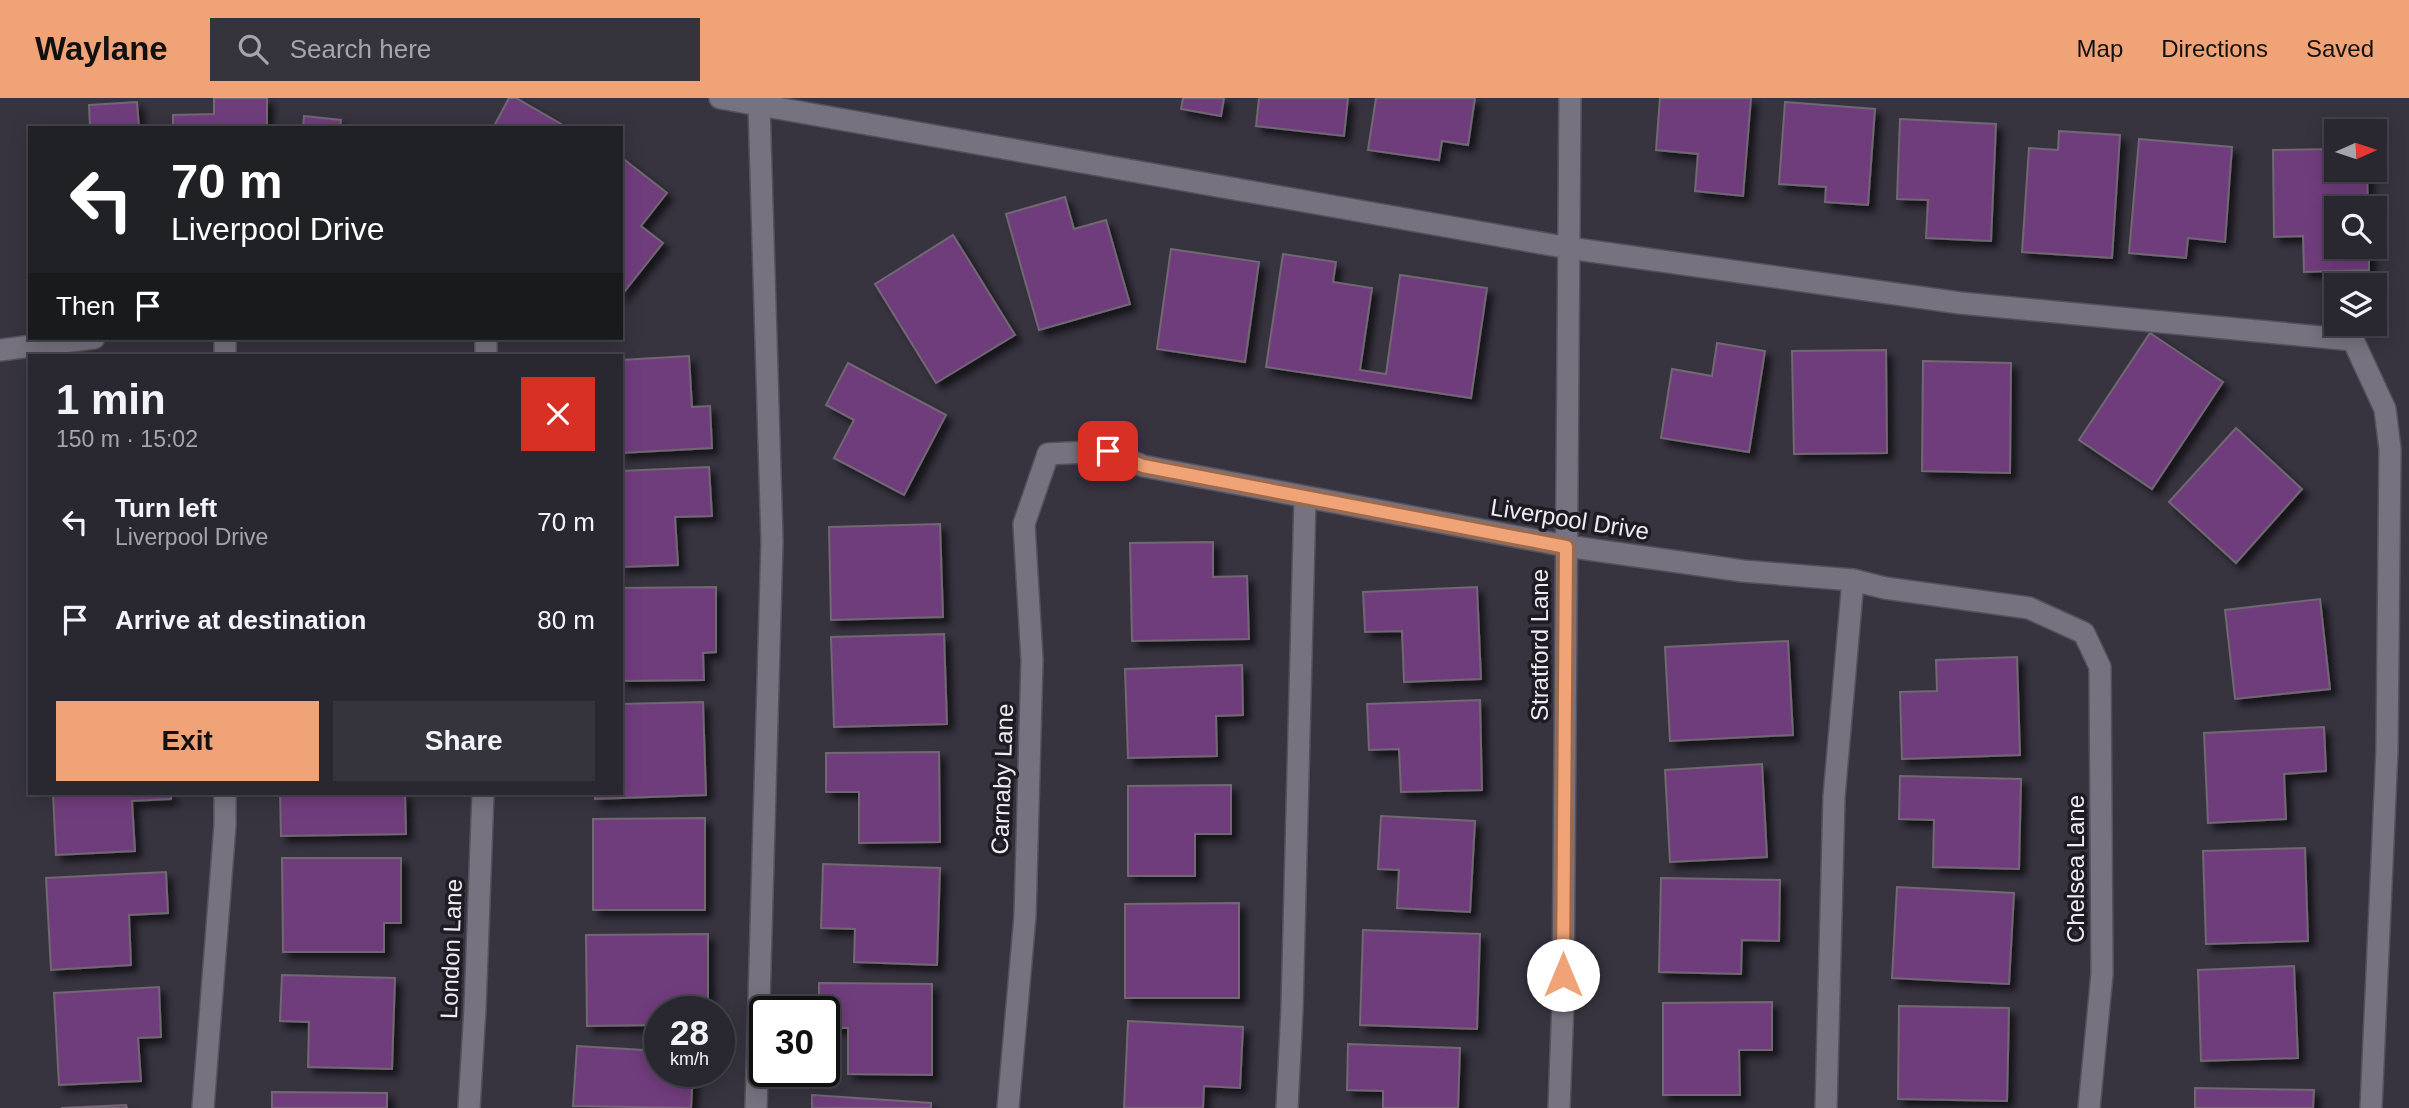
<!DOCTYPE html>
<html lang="en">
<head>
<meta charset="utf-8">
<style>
	:root { --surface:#292730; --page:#35333c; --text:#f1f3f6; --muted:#a5a5ab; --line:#45444c; --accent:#efa377 }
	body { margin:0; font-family:Arial,sans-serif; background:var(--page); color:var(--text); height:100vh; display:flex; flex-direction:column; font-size:26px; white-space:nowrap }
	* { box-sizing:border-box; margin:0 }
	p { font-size:23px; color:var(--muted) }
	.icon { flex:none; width:38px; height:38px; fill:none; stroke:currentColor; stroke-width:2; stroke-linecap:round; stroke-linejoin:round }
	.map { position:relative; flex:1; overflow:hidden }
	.details { position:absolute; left:28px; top:256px; width:595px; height:441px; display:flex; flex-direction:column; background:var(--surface); border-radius:0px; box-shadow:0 4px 18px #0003,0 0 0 2px var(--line) }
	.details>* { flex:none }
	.banner { position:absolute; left:28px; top:28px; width:595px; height:214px; border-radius:0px; box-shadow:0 4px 18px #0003,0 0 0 2px var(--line); background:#202124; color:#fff; overflow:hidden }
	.needle { width:46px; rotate:87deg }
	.controls { position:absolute; left:2324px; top:21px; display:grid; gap:14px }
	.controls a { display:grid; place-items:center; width:63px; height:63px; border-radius:0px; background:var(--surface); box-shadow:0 4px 18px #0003,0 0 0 2px var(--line); font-size:35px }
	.speed { position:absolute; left:644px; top:898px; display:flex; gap:14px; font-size:35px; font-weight:700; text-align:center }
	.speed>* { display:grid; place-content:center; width:91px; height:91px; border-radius:50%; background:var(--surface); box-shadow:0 4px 18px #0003,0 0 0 2px var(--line); line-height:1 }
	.speed small { font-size:18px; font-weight:400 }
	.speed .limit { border:4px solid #111; border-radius:10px; background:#fff; color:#111 }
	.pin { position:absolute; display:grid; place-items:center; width:60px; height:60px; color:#fff; margin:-30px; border-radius:14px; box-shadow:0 4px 10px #0006 }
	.me { position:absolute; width:77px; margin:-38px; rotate:0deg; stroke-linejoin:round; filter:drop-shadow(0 0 5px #0008) }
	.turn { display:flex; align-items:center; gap:24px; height:147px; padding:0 28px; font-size:32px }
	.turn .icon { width:91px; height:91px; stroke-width:2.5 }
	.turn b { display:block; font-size:49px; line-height:60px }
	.then { display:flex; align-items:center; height:66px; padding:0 28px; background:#0003; gap:14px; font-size:26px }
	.round { display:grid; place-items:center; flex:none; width:74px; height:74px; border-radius:0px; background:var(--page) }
	.summary { display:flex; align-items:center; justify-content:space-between; height:119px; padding:0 28px }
	h1 { font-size:42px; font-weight:700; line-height:52px }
	.button { display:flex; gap:14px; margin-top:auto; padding:14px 28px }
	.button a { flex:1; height:80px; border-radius:0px; background:var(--accent); color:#111; font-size:28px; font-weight:700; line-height:80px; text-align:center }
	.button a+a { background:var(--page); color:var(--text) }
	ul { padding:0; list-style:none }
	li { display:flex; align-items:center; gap:21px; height:98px; padding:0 28px }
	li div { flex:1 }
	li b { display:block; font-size:26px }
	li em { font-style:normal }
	header { display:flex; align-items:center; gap:42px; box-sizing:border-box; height:98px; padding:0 35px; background:var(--accent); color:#111 }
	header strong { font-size:33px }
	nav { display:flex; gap:38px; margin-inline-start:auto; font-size:24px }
	.search { width:490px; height:63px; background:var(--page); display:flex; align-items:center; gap:18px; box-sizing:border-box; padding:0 24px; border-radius:0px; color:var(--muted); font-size:26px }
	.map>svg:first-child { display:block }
	.building { fill:#6f3e7b; stroke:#716773; stroke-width:2; filter:url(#shadow) }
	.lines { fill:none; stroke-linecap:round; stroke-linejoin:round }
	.minor-casing { stroke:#55515c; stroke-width:24 }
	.minor { stroke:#767280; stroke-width:21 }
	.route-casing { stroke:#9b6a4d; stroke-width:18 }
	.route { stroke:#efa377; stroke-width:12 }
	.labels { text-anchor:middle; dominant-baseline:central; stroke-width:7; stroke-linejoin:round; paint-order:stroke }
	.street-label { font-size:24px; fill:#eeecf4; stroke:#1e1c22 }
</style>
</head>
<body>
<header>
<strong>Waylane</strong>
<div class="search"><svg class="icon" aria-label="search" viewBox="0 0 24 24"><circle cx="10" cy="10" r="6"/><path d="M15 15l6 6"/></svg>Search here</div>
<nav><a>Map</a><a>Directions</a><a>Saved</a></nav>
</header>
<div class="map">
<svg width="2409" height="1010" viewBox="0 0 2409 1010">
	<defs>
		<filter id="shadow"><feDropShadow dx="6" dy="6" stdDeviation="3.5" flood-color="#0009"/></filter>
	</defs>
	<rect width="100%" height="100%" fill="#373440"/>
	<g class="building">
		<polygon points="214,0 267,0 267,30 173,30 173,17 214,16"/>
		<polygon points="509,0 516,0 568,30 493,30"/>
		<polygon points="1183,0 1224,0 1221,18 1181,11"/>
		<polygon points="1259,0 1348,0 1344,38 1256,28"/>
		<polygon points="1376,0 1475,0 1468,47 1442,43 1439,62 1368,52"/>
		<polygon points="1660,0 1751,0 1743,98 1695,93 1698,56 1656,52"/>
		<polygon points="137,4 139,30 90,30 89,7"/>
		<polygon points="1785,4 1875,11 1868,107 1825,104 1826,89 1779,86"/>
		<polygon points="304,18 341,22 340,30 303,30"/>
		<polygon points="1900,21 1996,26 1991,143 1926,140 1928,102 1897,101"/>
		<polygon points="2059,33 2120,37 2112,160 2022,154 2029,50 2058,52"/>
		<polygon points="2139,41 2232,49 2225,144 2188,140 2186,160 2129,155"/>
		<polygon points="2336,51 2336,72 2367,72 2368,110 2336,110 2336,149 2369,149 2369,172 2304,174 2303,138 2274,139 2273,52"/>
		<polygon points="621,59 667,95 641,128 663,145 621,198"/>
		<polygon points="1065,99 1074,131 1106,122 1130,206 1039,232 1006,116"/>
		<polygon points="953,137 1015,237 936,285 875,186"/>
		<polygon points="1171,151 1259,164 1245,264 1157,251"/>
		<polygon points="1283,156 1336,164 1333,184 1372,190 1360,272 1386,276 1400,177 1487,190 1471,300 1266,269"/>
		<polygon points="2150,235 2223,284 2152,391 2079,342"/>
		<polygon points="1717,245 1765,253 1749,354 1661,340 1672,271 1712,278"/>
		<polygon points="1886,252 1887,355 1794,356 1792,253"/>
		<polygon points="689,258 692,309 710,308 712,350 621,355 621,262"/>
		<polygon points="1923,263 2011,265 2010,375 1922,373"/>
		<polygon points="848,265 946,317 904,397 834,360 854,322 826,307"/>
		<polygon points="2236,330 2302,391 2236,465 2169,404"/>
		<polygon points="709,369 712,418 675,419 678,467 621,469 621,373"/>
		<polygon points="940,426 943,519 831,522 829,429"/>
		<polygon points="1213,444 1213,479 1247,478 1249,541 1132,543 1130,445"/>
		<polygon points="716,489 716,554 703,555 704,582 621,583 621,490"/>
		<polygon points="1477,489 1481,581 1404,584 1402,533 1365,534 1363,494"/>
		<polygon points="2320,501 2330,591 2235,601 2225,512"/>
		<polygon points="944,536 947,626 834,629 831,539"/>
		<polygon points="1788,543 1793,637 1670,643 1665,549"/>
		<polygon points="2017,559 2020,657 1902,661 1900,594 1937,593 1936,562"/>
		<polygon points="1242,567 1243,617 1216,618 1217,658 1128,660 1125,571"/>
		<polygon points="1480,602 1482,692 1401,694 1399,651 1369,652 1367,606"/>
		<polygon points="703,604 706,697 595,701 595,695 621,695 621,606"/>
		<polygon points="2324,629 2326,673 2284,676 2286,721 2208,725 2204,635"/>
		<polygon points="939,654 940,744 859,745 859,694 826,694 826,655"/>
		<polygon points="1762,666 1767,759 1670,764 1665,672"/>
		<polygon points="1900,678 2021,681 2019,771 1933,769 1934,722 1899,721"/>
		<polygon points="1231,687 1231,736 1195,736 1195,778 1128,778 1128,688"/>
		<polygon points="53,695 171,695 171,701 132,703 135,753 56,757"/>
		<polygon points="280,695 405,695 406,736 281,738"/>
		<polygon points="1381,718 1475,723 1470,814 1397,810 1399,772 1378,771"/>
		<polygon points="705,720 705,812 593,812 593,721"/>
		<polygon points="2305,750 2308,843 2206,846 2203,753"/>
		<polygon points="282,760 401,760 401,825 384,825 384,854 283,854"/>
		<polygon points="823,766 940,770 937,867 854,864 855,831 821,830"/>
		<polygon points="166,774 168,815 129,817 131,867 51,872 46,780"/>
		<polygon points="1661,780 1780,782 1779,843 1742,842 1741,876 1659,874"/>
		<polygon points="1897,789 2014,795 2009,886 1892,880"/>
		<polygon points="1239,805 1239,900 1125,900 1125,806"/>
		<polygon points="1363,832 1480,836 1477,931 1360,927"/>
		<polygon points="708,836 708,902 688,901 688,914 660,914 660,927 587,928 586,837"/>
		<polygon points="2294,868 2298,960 2201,963 2198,872"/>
		<polygon points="282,877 395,880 392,971 308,969 309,924 280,923"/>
		<polygon points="819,885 932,886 932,977 848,976 848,930 824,930 824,914 819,914"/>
		<polygon points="159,889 161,939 138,940 141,983 59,987 54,895"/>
		<polygon points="1772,904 1772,952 1739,952 1740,997 1663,997 1663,905"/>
		<polygon points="1899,908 2009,910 2007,1003 1898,1001"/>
		<polygon points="1128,923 1243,929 1240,990 1204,988 1203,1010 1124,1010"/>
		<polygon points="1348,946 1460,950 1458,1010 1383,1010 1383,993 1347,992"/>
		<polygon points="577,948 660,953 660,973 693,973 691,1010 573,1008"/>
		<polygon points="2195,990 2314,992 2313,1010 2195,1010"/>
		<polygon points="272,994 387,995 387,1010 272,1010"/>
		<polygon points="812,997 931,1005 931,1010 812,1010"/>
		<polygon points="126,1007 127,1010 61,1010"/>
	</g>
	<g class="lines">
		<g class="minor-casing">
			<g id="minor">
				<polyline points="720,0 1569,150 1960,205 2353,242 2385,311 2390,351 2387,652 2371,1010"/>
				<polyline points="225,240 225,257"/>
				<polyline points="0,252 94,240"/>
				<polyline points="486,257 486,240"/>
				<polyline points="203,1010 225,727 225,695"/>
				<polyline points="469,1010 475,910 483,695"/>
				<polyline points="756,1010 772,443 759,7"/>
				<polyline points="1008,1010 1025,818 1032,562 1024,426 1048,356 1108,353 1143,368 1566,448 1743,473 1853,482 1885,490 2029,510 2084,535 2100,569 2102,876 2089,1010"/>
				<polyline points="1287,1010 1292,911 1305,400"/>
				<polyline points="1559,1010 1563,904 1570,0"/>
				<polyline points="1826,1010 1834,699 1853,482"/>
			</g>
		</g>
		<use href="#minor" class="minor"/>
	</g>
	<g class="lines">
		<g class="route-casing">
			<polyline id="route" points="1108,353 1143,368 1566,449 1563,877"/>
		</g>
		<use href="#route" class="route"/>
	</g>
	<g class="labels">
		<g class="street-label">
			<text transform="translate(1570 421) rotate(9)">Liverpool Drive</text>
			<text transform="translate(1539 547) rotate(-90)">Stratford Lane</text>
			<text transform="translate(1002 681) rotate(-88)">Carnaby Lane</text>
			<text transform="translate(2075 771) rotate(-90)">Chelsea Lane</text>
			<text transform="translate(451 851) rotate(-88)">London Lane</text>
		</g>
	</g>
</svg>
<div class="controls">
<a><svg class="needle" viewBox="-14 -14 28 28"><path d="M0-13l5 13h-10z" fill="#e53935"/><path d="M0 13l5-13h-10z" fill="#a5a5ab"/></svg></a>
<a><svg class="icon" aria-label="search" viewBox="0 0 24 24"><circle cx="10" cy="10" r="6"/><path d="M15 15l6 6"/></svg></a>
<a><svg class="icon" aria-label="layers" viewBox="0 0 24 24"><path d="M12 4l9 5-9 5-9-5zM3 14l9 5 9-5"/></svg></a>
</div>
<div class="speed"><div>28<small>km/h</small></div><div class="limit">30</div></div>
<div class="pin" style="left:1108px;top:353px;background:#d93025"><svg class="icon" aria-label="arrive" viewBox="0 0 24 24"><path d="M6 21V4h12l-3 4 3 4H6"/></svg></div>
<svg class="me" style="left:1563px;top:877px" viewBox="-20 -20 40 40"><circle r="19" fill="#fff"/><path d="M0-13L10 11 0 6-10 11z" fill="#efa377"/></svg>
<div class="banner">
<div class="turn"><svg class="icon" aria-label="left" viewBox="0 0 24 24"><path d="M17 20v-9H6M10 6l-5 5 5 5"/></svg><div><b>70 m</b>Liverpool Drive</div></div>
<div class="then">Then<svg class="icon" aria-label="arrive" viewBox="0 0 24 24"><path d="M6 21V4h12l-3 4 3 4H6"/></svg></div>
</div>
<section class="details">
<div class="summary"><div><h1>1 min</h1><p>150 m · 15:02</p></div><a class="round" style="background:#d93025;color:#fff"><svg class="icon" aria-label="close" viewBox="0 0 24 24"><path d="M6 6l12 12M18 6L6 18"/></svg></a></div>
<ul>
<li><svg class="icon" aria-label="left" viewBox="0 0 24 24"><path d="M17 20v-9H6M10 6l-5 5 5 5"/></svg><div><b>Turn left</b><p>Liverpool Drive</p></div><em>70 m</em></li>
<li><svg class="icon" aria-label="arrive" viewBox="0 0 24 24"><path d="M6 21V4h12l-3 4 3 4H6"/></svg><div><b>Arrive at destination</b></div><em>80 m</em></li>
</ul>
<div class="button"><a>Exit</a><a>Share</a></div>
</section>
</div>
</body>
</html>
